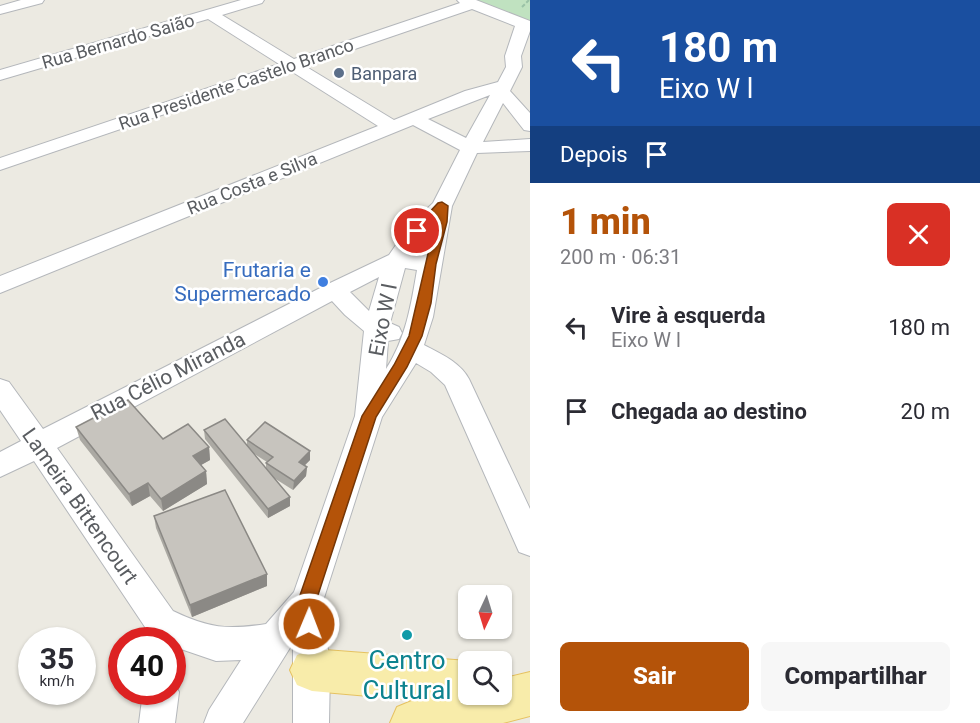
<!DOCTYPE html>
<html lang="pt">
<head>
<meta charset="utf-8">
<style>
	:root { --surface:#fff; --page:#f7f7f7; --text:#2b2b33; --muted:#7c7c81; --accent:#b45309 }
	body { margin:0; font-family:Roboto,sans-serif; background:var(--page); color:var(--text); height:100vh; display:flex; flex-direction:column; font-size:22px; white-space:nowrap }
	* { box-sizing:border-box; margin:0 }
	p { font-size:20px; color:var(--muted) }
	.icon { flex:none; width:33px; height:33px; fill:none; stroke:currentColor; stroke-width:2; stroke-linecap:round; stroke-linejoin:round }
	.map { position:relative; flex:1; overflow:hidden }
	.panel { display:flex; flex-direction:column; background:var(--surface); width:450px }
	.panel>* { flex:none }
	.guide { background:#1a4fa0; color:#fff; overflow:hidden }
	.needle { width:39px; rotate:184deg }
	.tools { position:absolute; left:458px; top:585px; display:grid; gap:12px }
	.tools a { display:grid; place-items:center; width:54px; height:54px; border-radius:9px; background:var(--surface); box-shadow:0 2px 4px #0004; font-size:30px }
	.speed { position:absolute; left:18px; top:627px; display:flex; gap:12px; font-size:30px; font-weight:700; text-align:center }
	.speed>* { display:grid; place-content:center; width:78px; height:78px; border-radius:50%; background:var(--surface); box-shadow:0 2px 4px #0004; line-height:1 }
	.speed small { font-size:15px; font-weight:400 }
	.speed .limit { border:9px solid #d22; background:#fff; color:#111 }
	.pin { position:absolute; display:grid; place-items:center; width:51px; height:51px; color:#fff; margin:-26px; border:3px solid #fff; border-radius:50%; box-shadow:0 2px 6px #0007 }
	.me { position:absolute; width:66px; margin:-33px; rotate:1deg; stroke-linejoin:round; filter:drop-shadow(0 0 4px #0008) }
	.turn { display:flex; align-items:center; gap:21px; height:126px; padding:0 30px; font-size:27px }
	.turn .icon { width:78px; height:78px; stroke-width:2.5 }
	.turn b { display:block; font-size:42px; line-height:51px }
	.then { display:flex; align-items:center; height:57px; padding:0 30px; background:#0003; gap:12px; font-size:22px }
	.round { display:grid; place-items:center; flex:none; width:63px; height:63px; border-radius:9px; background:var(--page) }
	.overview { display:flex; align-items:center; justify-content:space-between; height:102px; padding:0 30px }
	h1 { font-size:36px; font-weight:800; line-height:45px; color:var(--accent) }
	.cta { display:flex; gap:12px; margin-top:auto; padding:12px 30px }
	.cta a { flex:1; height:69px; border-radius:9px; background:var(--accent); color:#fff; font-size:24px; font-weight:800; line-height:69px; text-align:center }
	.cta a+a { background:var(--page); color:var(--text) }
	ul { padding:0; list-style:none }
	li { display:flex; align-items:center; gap:18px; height:84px; padding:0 30px }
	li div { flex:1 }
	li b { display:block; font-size:22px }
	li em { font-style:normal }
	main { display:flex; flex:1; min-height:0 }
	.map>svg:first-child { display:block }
	.green { fill:#c0e2c0 }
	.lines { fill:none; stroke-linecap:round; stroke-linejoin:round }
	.minor-casing { stroke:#b4b7bb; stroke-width:2 }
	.major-casing { stroke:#e6c261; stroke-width:2 }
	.path { stroke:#9ac2a6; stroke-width:2; stroke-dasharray:4 2; stroke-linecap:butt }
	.minor { fill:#fff; fill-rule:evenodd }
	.major { fill:#f8ecaa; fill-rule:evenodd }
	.wall { fill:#aba9a3; fill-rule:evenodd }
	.shaded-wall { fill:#8b8985 }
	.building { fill:#c7c4be; stroke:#8b8985; stroke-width:1.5 }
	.route { fill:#b45309; stroke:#753606; stroke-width:1.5 }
	.service-dot { fill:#5c6f8a; stroke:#fff; stroke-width:2 }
	.shop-dot { fill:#3f7fe0; stroke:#fff; stroke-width:2 }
	.culture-dot { fill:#0f9aa8; stroke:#fff; stroke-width:2 }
	.labels { text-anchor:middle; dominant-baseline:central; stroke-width:5; stroke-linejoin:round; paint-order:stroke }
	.far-street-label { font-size:18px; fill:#5a5d61; stroke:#fff }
	.far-service-label { font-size:18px; fill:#4e5e75; stroke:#fff; text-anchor:start }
	.shop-label { font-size:21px; fill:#366cbe; stroke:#fff; text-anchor:end }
	.street-label { font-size:21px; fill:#5a5d61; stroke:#fff }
	.near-culture-label { font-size:26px; fill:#0d838f; stroke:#fff }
</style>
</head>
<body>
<main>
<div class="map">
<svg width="530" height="723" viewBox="0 0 530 723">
	<rect width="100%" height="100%" fill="#eceae2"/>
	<polygon class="green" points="469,0 530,0 530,22"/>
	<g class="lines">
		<g class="minor-casing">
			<g id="minor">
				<polygon points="21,0 44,0 42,3 0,14 0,6"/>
				<path d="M241,0H264L262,3L222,15L294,59L460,3L457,0H476L530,21V31L521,56L522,67L510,91L530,113V131L524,130L503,103L483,142L530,139V151L477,153L452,206L433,317L424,345C441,354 460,362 469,379L530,509V556L519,552L445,385L431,372L416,363L382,417L323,601L330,670L329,723H293V643L243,723H204L209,710L241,660L216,661L178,648L172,653V640H147L145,627L34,461L0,477V452L21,441L0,410V379L9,382L43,429L328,284L389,255L409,226L433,203L460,150L413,125L0,293V276L378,126L291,71L0,170V158L279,64L208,19L0,80V70ZM472,9L515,26L505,56L506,67L498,82L465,91L394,120L305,66ZM490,95L466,138L428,119ZM426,234L420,256L412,255L425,235ZM405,268L417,270C411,305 406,338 386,369L388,341L399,339L402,333L399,327L390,323ZM379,277L369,311L350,292ZM332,301L345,315L364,331L355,416L294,592L266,624C227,630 208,628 173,611L57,448Z"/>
				<polygon points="172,679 179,692 175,723 139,723 143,692 172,692"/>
			</g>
		</g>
		<g class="major-casing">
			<polygon id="major" points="312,649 468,661 468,694 501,694 501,679 530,672 530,716 503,723 390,723 397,707 414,700 312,691 297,685 290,670 297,655"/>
		</g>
		<polyline class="path" points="522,7 529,0"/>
		<use href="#minor" class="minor"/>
		<use href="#major" class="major"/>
	</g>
	<g class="wall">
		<polygon points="76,427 163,439 209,447 210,460 201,465 206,471 207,484 163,511 150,496 132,506 80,440"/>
		<path d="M204,430L247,445V440L310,451V460L304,466L307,467L306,476L293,490L274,478L290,506L268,518L205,439ZM253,453L267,462L266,463V469Z"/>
		<polygon points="154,516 267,586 192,617 156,528"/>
	</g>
	<g class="shaded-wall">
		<polygon points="209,447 210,460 194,469 193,456"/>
		<polygon points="310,451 310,460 299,471 299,462"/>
		<polygon points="307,467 306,476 293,490 294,481"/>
		<polygon points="206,471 207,484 163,511 161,499"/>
		<polygon points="148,483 150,496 132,506 129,494"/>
		<polygon points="290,497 290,506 268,518 268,509"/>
		<polygon points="267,574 267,586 192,617 190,605"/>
	</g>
	<g class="building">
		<polygon points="128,400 163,439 188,424 209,447 193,456 206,471 161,499 148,483 129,494 76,427"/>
		<polygon points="225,419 290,497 268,509 204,430"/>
		<polygon points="265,422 310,451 299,462 307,467 294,481 266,463 273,457 247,440"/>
		<polygon points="225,490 267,574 190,605 154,516"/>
	</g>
	<polygon class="route" points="442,202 448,206 447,222 436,264 431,303 422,336 407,367 376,417 316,601 318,624 315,630 309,633 303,630 298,601 362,416 394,365 409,336 436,219 421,234 413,234 412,231 438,203"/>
	<circle class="service-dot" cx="339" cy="73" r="6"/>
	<circle class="shop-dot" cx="323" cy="282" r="6"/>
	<circle class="culture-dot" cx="407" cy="635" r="6"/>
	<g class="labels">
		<g class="far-street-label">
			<text transform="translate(118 41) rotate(-16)">Rua Bernardo Saião</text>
			<text transform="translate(236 84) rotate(-19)">Rua Presidente Castelo Branco</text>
			<text transform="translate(252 183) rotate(-22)">Rua Costa e Silva</text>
		</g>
		<g class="far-service-label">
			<text x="351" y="73">Banpara</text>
		</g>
		<g class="shop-label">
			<text x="311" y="270">Frutaria e<tspan x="311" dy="24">Supermercado</tspan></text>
		</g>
		<g class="street-label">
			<text transform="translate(383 320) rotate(-79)">Eixo W l</text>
			<text transform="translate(168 376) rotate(-27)">Rua Célio Miranda</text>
			<text transform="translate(80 506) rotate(55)">Lameira Bittencourt</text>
		</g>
		<g class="near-culture-label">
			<text x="407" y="660">Centro<tspan x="407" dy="30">Cultural</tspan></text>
		</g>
	</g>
</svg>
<div class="tools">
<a><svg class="needle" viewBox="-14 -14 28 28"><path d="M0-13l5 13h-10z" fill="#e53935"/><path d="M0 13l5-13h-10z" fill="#7c7c81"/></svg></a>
<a><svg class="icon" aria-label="search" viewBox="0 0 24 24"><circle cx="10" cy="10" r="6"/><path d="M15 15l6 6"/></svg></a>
</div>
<div class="speed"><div>35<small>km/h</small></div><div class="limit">40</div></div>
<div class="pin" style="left:417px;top:231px;background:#d93025"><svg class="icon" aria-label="arrive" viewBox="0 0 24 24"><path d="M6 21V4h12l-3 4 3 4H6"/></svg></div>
<svg class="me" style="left:309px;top:624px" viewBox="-20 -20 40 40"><circle r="17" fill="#b45309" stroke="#fff" stroke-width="3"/><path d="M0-11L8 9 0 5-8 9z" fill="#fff"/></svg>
</div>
<section class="panel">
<div class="guide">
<div class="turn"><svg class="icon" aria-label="left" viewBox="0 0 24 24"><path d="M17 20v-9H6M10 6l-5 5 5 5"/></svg><div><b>180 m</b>Eixo W l</div></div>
<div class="then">Depois<svg class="icon" aria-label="arrive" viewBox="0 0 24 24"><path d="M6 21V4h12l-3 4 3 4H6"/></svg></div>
</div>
<div class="overview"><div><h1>1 min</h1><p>200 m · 06:31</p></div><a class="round" style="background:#d93025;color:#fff"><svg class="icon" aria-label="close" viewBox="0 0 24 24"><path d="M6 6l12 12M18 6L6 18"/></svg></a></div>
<ul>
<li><svg class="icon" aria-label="left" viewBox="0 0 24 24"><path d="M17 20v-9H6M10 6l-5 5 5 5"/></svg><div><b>Vire à esquerda</b><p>Eixo W l</p></div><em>180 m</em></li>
<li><svg class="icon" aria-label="arrive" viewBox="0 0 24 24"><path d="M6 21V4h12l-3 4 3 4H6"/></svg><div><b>Chegada ao destino</b></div><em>20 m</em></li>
</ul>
<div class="cta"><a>Sair</a><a>Compartilhar</a></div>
</section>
</main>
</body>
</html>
